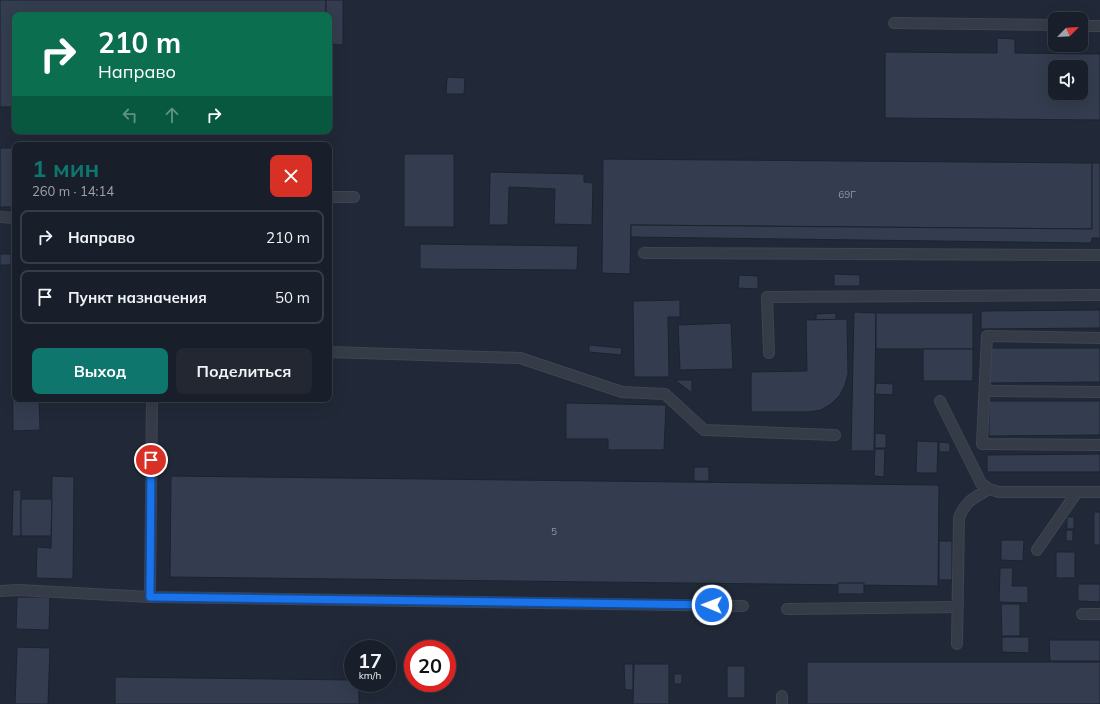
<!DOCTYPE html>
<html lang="ru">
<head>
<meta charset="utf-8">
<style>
	:root { --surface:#191f2a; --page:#222732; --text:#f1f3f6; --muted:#9fa2a8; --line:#373d47; --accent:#0f766e }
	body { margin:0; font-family:Mulish,sans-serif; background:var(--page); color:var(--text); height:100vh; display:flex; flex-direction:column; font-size:15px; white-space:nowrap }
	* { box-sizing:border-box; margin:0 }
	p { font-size:13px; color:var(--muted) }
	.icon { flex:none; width:22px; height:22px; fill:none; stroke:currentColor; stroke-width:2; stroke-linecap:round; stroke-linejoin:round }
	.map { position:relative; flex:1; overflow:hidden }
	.details { position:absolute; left:12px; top:142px; width:320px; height:260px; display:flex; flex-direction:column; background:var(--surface); border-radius:8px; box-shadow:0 4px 16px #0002,0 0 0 1px var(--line) }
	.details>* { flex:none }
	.banner { position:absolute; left:12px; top:12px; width:320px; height:122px; border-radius:8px; box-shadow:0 4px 16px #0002,0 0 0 1px var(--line); background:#0b6e4f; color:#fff; overflow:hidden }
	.needle { width:26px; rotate:66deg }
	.fabs { position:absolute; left:1048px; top:12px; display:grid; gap:8px }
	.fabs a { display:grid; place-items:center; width:40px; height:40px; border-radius:8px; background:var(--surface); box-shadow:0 4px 16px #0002,0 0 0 1px var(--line); font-size:20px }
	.speed { position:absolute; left:344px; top:640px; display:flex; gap:8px; font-size:20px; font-weight:700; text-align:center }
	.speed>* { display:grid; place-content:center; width:52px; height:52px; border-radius:50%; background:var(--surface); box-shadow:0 4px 16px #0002,0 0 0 1px var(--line); line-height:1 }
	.speed small { font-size:10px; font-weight:400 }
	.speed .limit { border:6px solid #d22; background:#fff; color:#111 }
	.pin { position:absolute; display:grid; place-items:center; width:34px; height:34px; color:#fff; margin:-17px; border:2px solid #fff; border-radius:50%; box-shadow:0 1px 4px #0007 }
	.me { position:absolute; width:44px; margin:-22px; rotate:271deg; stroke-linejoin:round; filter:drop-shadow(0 0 3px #0008) }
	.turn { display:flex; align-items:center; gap:14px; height:84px; padding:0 20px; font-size:18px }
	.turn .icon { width:52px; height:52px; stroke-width:2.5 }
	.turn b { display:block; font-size:28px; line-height:34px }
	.lanes { display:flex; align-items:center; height:38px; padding:0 20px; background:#0003; justify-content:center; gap:20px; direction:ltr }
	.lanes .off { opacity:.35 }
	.round { display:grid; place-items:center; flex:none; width:42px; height:42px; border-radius:8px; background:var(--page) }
	.head { display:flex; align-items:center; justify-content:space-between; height:68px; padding:0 20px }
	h1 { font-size:24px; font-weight:700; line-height:30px; color:var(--accent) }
	.primary-button { display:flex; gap:8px; margin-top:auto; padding:8px 20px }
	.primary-button a { flex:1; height:46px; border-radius:8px; background:var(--accent); color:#fff; font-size:16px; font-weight:700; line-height:46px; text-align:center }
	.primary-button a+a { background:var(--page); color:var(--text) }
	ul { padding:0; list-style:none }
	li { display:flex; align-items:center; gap:12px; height:54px; margin:0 8px 6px; padding:0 12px; border:2px solid var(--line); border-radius:8px }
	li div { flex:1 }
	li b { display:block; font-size:15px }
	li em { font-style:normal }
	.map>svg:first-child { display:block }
	.building { fill:#333d4f; stroke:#1c232f; fill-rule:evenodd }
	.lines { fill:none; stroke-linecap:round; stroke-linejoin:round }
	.lane-casing { stroke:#3e4552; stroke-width:12 }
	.lane { stroke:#353c48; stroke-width:10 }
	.route-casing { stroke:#114b97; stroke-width:10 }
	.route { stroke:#1a73e8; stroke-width:7 }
	.labels { text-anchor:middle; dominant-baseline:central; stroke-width:4; stroke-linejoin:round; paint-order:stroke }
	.number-label { font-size:10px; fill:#8e96a6 }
</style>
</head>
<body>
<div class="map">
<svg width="1100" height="704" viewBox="0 0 1100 704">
	<rect width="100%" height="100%" fill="#212938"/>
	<g class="building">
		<polygon points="0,0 326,0 326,15 15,15 15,107 0,107"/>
		<polygon points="326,0 343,0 343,45 329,44 329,15 326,15"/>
		<path d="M997,38L1015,39V53L1100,54V120L885,118V52L997,53ZM1055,67H1081V93H1055Z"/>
		<polygon points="447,77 465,78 464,94 446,94"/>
		<rect x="0" y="148" width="15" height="59"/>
		<rect x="404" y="154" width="50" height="73"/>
		<polygon points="603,159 1092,163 1092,229 631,225 630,274 602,273"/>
		<polygon points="1092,163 1100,163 1100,238 1092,238 1091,243 631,237 631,225 1092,229"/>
		<polygon points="490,172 584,174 584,182 593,183 592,225 554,224 555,189 509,187 508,225 489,225"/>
		<polygon points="420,244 578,246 577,270 420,269"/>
		<rect x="0" y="254" width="11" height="11"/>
		<polygon points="834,274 860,275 860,286 834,286"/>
		<polygon points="739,275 758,276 758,289 738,288"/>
		<polygon points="680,300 680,317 668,317 669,377 634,377 633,301"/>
		<polygon points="1100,310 1100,328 981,329 981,311"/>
		<polygon points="854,312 876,313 874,451 851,451"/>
		<polygon points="836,313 836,320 816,320 816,314"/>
		<rect x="876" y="313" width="97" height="36"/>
		<polygon points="847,319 848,374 845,385 840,395 831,404 821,410 809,412 751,412 751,372 807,371 806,320"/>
		<polygon points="731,323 733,369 680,370 678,325"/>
		<polygon points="12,333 15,333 15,399 39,399 40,430 13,431"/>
		<polygon points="589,345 622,348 621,355 589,352"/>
		<polygon points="989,348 1100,348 1100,382 989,383"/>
		<rect x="923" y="349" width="50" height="32"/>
		<polygon points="675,380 692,380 692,393"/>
		<polygon points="876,383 893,384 893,395 875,394"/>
		<polygon points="989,401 1100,401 1100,435 989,436"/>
		<polygon points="566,403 666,405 664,450 608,450 608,439 566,439"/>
		<polygon points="875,433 886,434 886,448 875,448"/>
		<polygon points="917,441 938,442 937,473 916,473"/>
		<polygon points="939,442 950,443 950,452 939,452"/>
		<polygon points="875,449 885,449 884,477 874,476"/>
		<polygon points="1100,454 1100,472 987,472 987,455"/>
		<rect x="694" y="467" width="15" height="14"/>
		<polygon points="52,476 74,477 73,579 36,578 37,547 51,548"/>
		<polygon points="171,476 939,485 938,586 170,577"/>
		<polygon points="13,490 21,490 21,536 12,536"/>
		<polygon points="21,499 52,499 51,536 21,536"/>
		<rect x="1094" y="512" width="6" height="33"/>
		<rect x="1067" y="517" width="7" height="12"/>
		<rect x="1066" y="530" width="7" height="11"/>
		<polygon points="1001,540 1024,540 1023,561 1001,560"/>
		<rect x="939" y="541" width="13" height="39"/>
		<rect x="1056" y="552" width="19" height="26"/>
		<polygon points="1000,568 1013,568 1012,586 1028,586 1028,603 999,602"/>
		<rect x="838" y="583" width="26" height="11"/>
		<polygon points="1078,584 1100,584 1100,602 1078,601"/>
		<polygon points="17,597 50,597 49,630 16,629"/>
		<polygon points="1001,604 1020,604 1020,636 1002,636"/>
		<polygon points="1002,637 1029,637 1029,653 1002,652"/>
		<polygon points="1049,640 1100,640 1100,661 1050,661"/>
		<polygon points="17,647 50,648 48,704 15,704"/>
		<rect x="807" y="662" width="293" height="42"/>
		<polygon points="624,664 633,664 633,690 625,690"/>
		<polygon points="634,664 669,664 669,704 633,704"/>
		<rect x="727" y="666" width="18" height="32"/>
		<rect x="674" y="674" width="8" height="10"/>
		<polygon points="115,677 353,680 353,683 359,683 359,704 115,704"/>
	</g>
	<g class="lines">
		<g class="lane-casing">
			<g id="lane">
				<polyline points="894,23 1055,25"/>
				<polyline points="1081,26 1100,26"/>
				<polyline points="329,197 354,197"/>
				<polyline points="0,217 15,218"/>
				<polyline points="644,253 1100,255"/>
				<polyline points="1100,338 987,336 982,444 1100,445"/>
				<polyline points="329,352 520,358 622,392 665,394 704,430 835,435"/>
				<polyline points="769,353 767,297 1100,295"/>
				<polyline points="985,391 1100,392"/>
				<polyline points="940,401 981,483 989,489 999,492 1100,492"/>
				<polyline points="1037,550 1077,492"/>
				<polyline points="0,591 19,590 150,597 743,606"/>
				<polyline points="150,597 152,399"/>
				<polyline points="787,609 958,607"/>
				<polyline points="1082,614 1100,614"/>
				<path d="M957,644L959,518C965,501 974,498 989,489"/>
				<polyline points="782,696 782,704"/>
			</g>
		</g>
		<use href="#lane" class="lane"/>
	</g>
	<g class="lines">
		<g class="route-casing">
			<polyline id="route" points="151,460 150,597 712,605"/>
		</g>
		<use href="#route" class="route"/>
	</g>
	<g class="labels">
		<g class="number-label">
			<text x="847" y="194">69Г</text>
			<text x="554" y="531">5</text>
		</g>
	</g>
</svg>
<div class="fabs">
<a><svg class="needle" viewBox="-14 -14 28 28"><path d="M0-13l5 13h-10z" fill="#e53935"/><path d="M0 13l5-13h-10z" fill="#9fa2a8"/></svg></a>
<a><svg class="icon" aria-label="sound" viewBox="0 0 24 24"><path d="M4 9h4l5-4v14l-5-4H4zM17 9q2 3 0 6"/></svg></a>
</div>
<div class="speed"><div>17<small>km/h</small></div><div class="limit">20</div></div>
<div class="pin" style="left:151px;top:460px;background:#d93025"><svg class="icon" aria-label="arrive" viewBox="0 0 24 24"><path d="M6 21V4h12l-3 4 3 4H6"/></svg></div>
<svg class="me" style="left:712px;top:605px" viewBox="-20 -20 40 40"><circle r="17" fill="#1a73e8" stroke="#fff" stroke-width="3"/><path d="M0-11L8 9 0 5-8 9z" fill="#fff"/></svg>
<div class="banner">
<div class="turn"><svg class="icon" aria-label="right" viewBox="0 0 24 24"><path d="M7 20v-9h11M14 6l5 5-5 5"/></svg><div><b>210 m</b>Направо</div></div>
<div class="lanes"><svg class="icon off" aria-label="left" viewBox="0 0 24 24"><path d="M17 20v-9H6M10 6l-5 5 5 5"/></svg><svg class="icon off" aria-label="ahead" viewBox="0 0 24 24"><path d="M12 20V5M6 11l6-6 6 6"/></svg><svg class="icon" aria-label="right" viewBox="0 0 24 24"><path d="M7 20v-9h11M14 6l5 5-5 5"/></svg></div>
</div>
<section class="details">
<div class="head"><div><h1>1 мин</h1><p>260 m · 14:14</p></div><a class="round" style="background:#d93025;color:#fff"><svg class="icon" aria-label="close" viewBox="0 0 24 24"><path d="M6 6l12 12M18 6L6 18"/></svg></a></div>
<ul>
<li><svg class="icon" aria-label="right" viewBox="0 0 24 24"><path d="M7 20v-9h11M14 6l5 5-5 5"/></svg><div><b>Направо</b></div><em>210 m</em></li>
<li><svg class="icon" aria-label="arrive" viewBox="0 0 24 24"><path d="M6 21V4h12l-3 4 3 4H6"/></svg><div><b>Пункт назначения</b></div><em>50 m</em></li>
</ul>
<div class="primary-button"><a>Выход</a><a>Поделиться</a></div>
</section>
</div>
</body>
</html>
